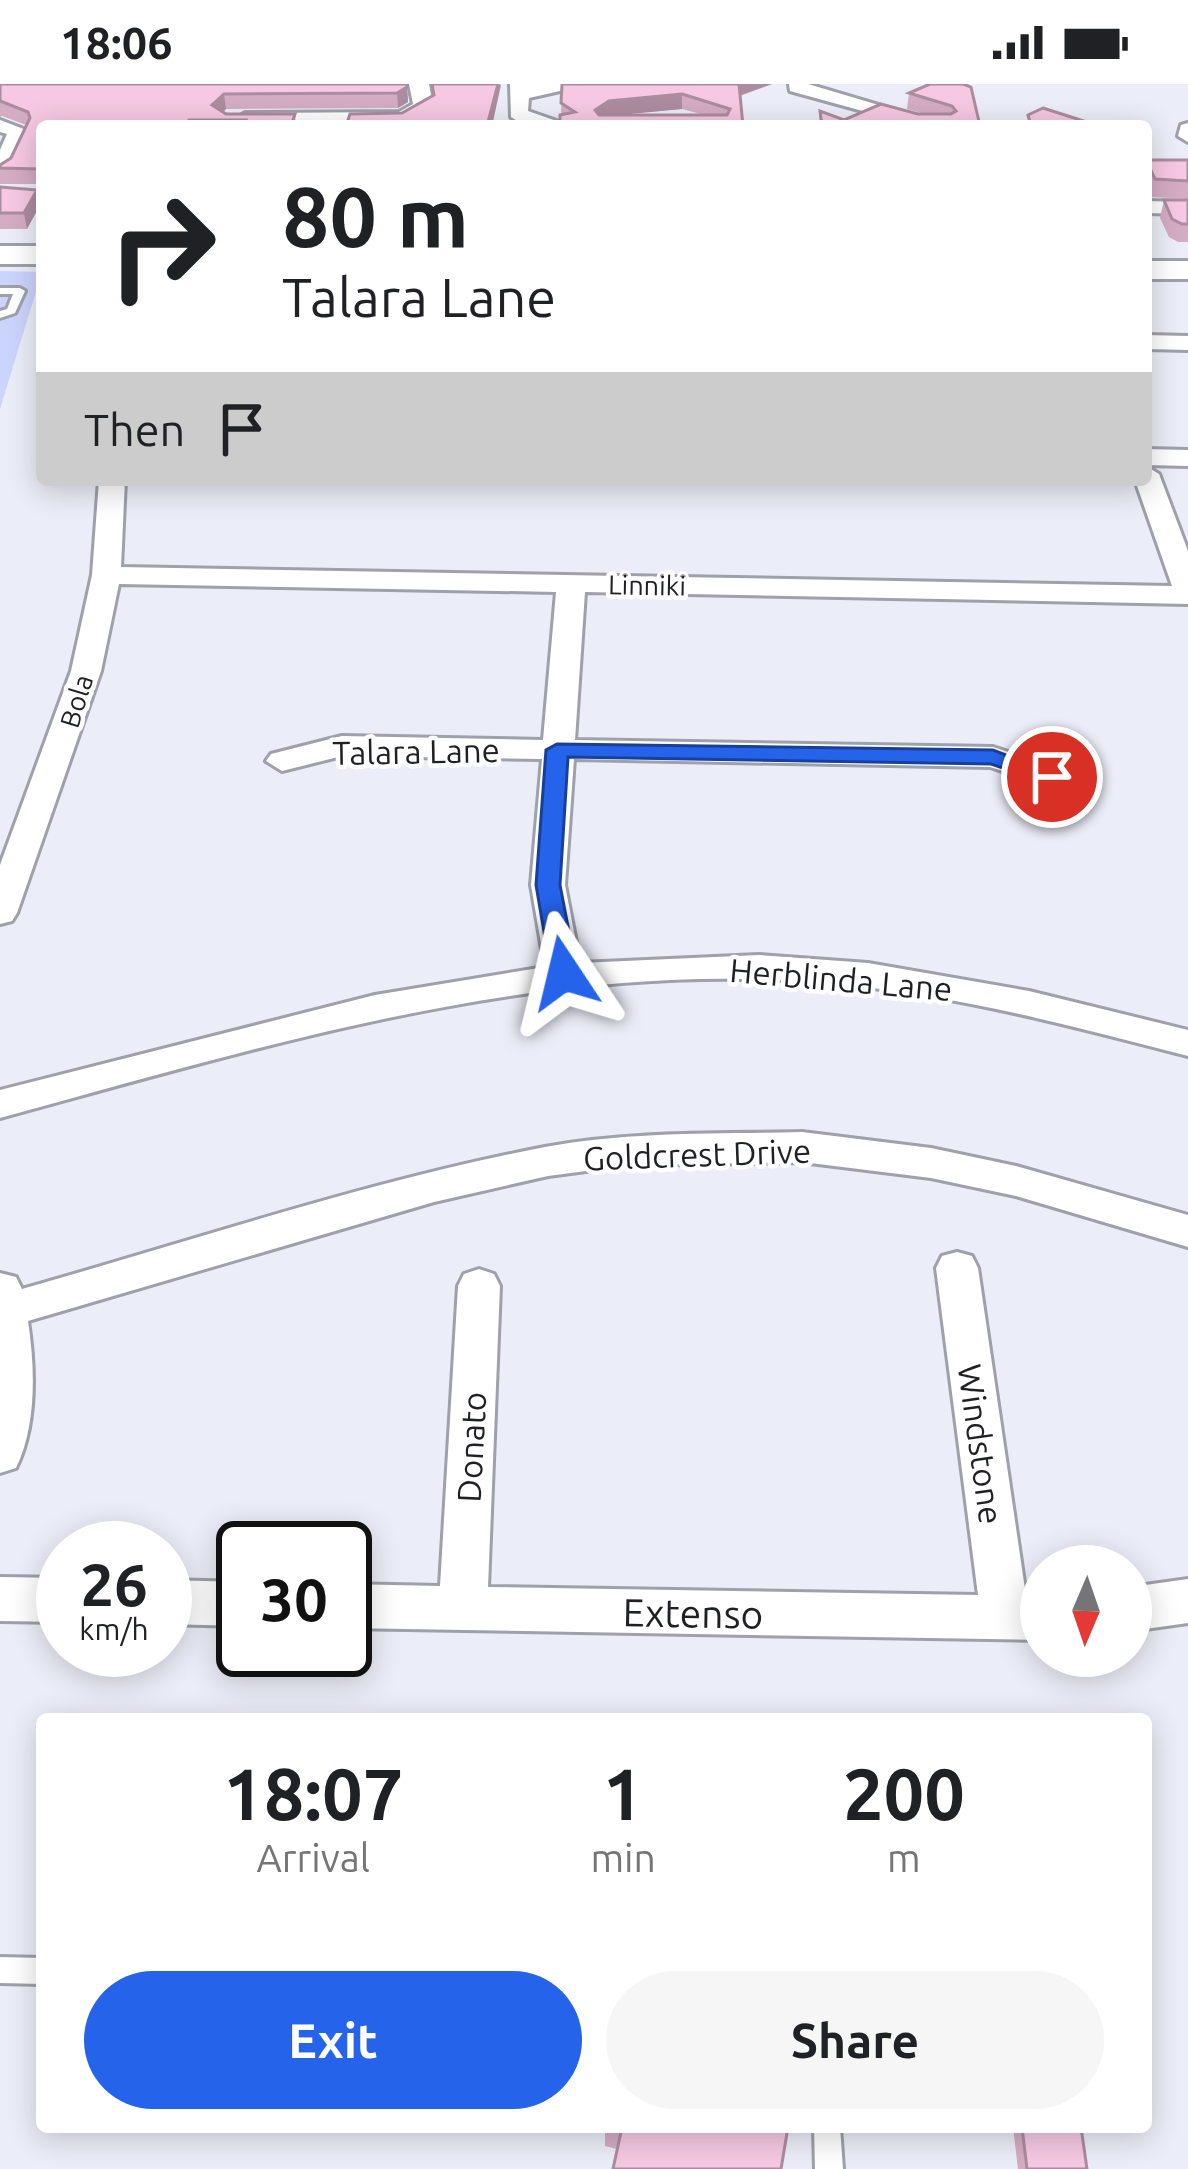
<!DOCTYPE html>
<html lang="en">
<head>
<meta charset="utf-8">
<style>
	:root { --surface:#fff; --page:#f6f6f6; --text:#202124; --muted:#757577; --accent:#2563eb }
	body { margin:0; font-family:Ubuntu,sans-serif; background:var(--page); color:var(--text); height:100vh; display:flex; flex-direction:column; font-size:45px; white-space:nowrap }
	* { box-sizing:border-box; margin:0 }
	p { font-size:39px; color:var(--muted) }
	.icon { flex:none; width:66px; height:66px; fill:none; stroke:currentColor; stroke-width:2; stroke-linecap:round; stroke-linejoin:round }
	.map { position:relative; flex:1; overflow:hidden }
	.drawer { position:absolute; left:36px; top:1629px; width:1116px; height:420px; display:flex; flex-direction:column; background:var(--surface); border-radius:12px; box-shadow:0 6px 30px #0003 }
	.drawer>* { flex:none }
	.banner { position:absolute; left:36px; top:36px; width:1116px; height:366px; border-radius:12px; box-shadow:0 6px 30px #0003; background:#fff; color:var(--text); overflow:hidden }
	.needle { width:78px; rotate:182deg }
	.fabs { position:absolute; left:1020px; top:1461px; display:grid; gap:24px }
	.fabs a { display:grid; place-items:center; width:132px; height:132px; border-radius:50%; background:var(--surface); box-shadow:0 6px 30px #0003; font-size:60px }
	.speed { position:absolute; left:36px; top:1437px; display:flex; gap:24px; font-size:60px; font-weight:700; text-align:center }
	.speed>* { display:grid; place-content:center; width:156px; height:156px; border-radius:50%; background:var(--surface); box-shadow:0 6px 30px #0003; line-height:1 }
	.speed small { font-size:30px; font-weight:400 }
	.speed .limit { border:6px solid #111; border-radius:18px; background:#fff; color:#111 }
	.pin { position:absolute; display:grid; place-items:center; width:102px; height:102px; color:#fff; margin:-51px; border:6px solid #fff; border-radius:50%; box-shadow:0 3px 12px #0007 }
	.me { position:absolute; width:132px; margin:-66px; rotate:350deg; stroke-linejoin:round; filter:drop-shadow(0 0 9px #0008) }
	.turn { display:flex; align-items:center; gap:42px; height:252px; padding:0 48px; font-size:54px }
	.turn .icon { width:156px; height:156px; stroke-width:2.5 }
	.turn b { display:block; font-size:84px; line-height:102px }
	.then { display:flex; align-items:center; height:114px; padding:0 48px; background:#0003; gap:24px; font-size:45px }
	.eta { display:flex; justify-content:space-evenly; align-items:center; height:204px; text-align:center }
	.eta b { font-size:72px; font-weight:600; line-height:84px }
	.action { display:flex; gap:24px; margin-top:auto; padding:24px 48px }
	.action a { flex:1; height:138px; border-radius:72px; background:var(--accent); color:#fff; font-size:48px; font-weight:600; line-height:138px; text-align:center }
	.action a+a { background:var(--page); color:var(--text) }
	.status { display:flex; justify-content:space-between; align-items:center; height:84px; padding:0 60px; background:var(--surface); direction:ltr }
	.status svg { height:33px; fill:currentColor }
	.map>svg:first-child { display:block }
	.green { fill:#cbd4fd }
	.lines { fill:none; stroke-linecap:round; stroke-linejoin:round }
	.lane-casing { stroke:#9ea0aa; stroke-width:6 }
	.street-casing { stroke:#9ea0aa; stroke-width:6 }
	.secondary-casing { stroke:#9ea0aa; stroke-width:6 }
	.lane { fill:#fff; fill-rule:evenodd }
	.street { fill:#fff; fill-rule:evenodd }
	.secondary { fill:#fff; fill-rule:evenodd }
	.wall { fill:#d4acc3; fill-rule:evenodd }
	.shaded-wall { fill:#ac8c9f }
	.building { fill:#f6c8e3; stroke:#ac8c9f; stroke-width:3; fill-rule:evenodd }
	.route { fill:#2563eb; stroke:#184099; stroke-width:3 }
	.labels { text-anchor:middle; dominant-baseline:central; stroke-width:9; stroke-linejoin:round; paint-order:stroke }
	.far-street-label { font-size:27px; fill:#1f2023; stroke:#fff }
	.street-label { font-size:33px; fill:#1f2023; stroke:#fff }
	.near-street-label { font-size:39px; fill:#1f2023; stroke:#fff }
</style>
</head>
<body>
<div class="status"><b>18:06</b><svg viewBox="0 0 49 12"><path d="M0 12V9h3v3zM5 12V6h3v6zM10 12V3h3v9zM15 12V0h3v12zM26 1h20v11H26zM47 4h2v5h-2z"/></svg></div>
<div class="map">
<svg width="1188" height="2085" viewBox="0 0 1188 2085">
	<rect width="100%" height="100%" fill="#ebedf8"/>
	<polygon class="green" points="0,187 42,188 0,325"/>
	<g class="lines">
		<g class="lane-casing">
			<g id="lane">
				<polygon points="0,204 20,204 25,207 15,229 0,234 0,227 7,225 13,210 0,210"/>
				<polygon points="0,1873 42,1874 42,1900 0,1899"/>
				<polygon points="814,2043 840,2043 843,2085 815,2085"/>
			</g>
		</g>
		<g class="street-casing">
			<g id="street">
				<polygon points="409,0 429,0 433,22 403,40 245,41 235,35 245,29 399,28 413,20"/>
				<polygon points="510,0 591,0 529,14 528,27 571,42 525,42 511,33"/>
				<polygon points="789,0 808,0 949,42 917,42 790,7"/>
				<polygon points="0,36 29,47 10,88 0,94 0,66 7,50 0,48"/>
				<polygon points="1188,39 1188,58 1178,52 1181,41"/>
				<polygon points="1146,117 1188,118 1188,130 1146,129"/>
				<polygon points="1146,251 1188,252 1188,266 1146,265"/>
				<polygon points="1146,365 1188,366 1188,382 1146,381"/>
				<path d="M1146,382L1159,390L1188,467V520L585,508L575,656L993,663L1063,686L1068,693L1052,703L990,683L574,675L565,801L580,879L759,871L868,879L1029,907L1188,946V972C1065,940 941,907 813,898C536,877 265,962 0,1034V1006L375,911L545,883L531,801L542,675L342,672L282,687L266,677L271,670L342,652L543,656L556,508L119,500L101,587L17,829L12,837L0,840V781L71,587L92,491L99,396H125L121,483L1172,502L1135,396H1146Z"/>
				<path d="M802,1048L931,1064L1016,1082L1188,1131V1163L1016,1112L931,1094L802,1078L632,1081L548,1092L434,1118L28,1237C35,1283 37,1341 16,1384L0,1389V1189L16,1193L22,1205C195,1156 368,1097 545,1063C630,1047 717,1050 802,1048Z"/>
				<polygon points="957,1168 972,1172 978,1184 1026,1512 1041,1512 1041,1556 345,1544 345,1500 440,1502 458,1202 464,1190 479,1185 494,1190 500,1202 488,1503 978,1511 936,1184 942,1172"/>
				<polygon points="0,1493 63,1494 63,1538 0,1537"/>
				<polygon points="1188,1495 1188,1539 1131,1547 1131,1503"/>
				<polygon points="165,1496 243,1498 243,1542 165,1540"/>
			</g>
		</g>
		<g class="secondary-casing">
			<g id="secondary">
				<rect x="0" y="162" width="42" height="18"/>
				<rect x="1146" y="177" width="42" height="18"/>
			</g>
		</g>
		<use href="#lane" class="lane"/>
		<use href="#street" class="street"/>
		<use href="#secondary" class="secondary"/>
	</g>
	<g class="wall">
		<polygon points="0,0 407,0 408,18 398,24 226,25 223,28 226,30 295,30 296,42 42,42 42,100 0,100 0,81 11,74 26,41 2,32 0,33"/>
		<path d="M562,0H772L740,12L743,42L561,31ZM682,25L704,31H610Z"/>
		<polygon points="930,0 980,42 819,42 820,27 844,36 925,30 907,25 909,9"/>
		<polygon points="1146,76 1188,76 1188,115 1151,113 1146,101"/>
		<polygon points="0,103 37,106 40,121 27,145 0,145"/>
		<polygon points="1164,116 1188,116 1188,158 1178,158 1169,153 1160,134"/>
		<polygon points="605,2043 781,2085 617,2065 605,2062"/>
		<polygon points="1013,2043 1081,2043 1087,2085 1018,2085"/>
	</g>
	<g class="shaded-wall">
		<polygon points="498,0 501,1 492,42 487,42"/>
		<polygon points="739,0 772,0 738,12"/>
		<polygon points="407,3 408,18 398,24 397,9"/>
		<polygon points="224,10 226,25 214,37 212,21"/>
		<polygon points="682,10 682,25 609,32 595,41 595,26 609,17"/>
		<polygon points="37,106 40,121 27,145 24,129"/>
	</g>
	<g class="building">
		<polygon points="0,0 407,0 407,3 397,9 224,10 212,21 226,30 295,30 291,42 244,42 246,36 189,36 186,42 42,42 42,91 39,85 0,84 0,81 11,74 30,34 28,28 0,17"/>
		<polygon points="432,0 498,0 487,42 346,42 350,30 402,29 434,11"/>
		<path d="M562,0H739L743,42H560V31L575,28L561,19ZM682,10L730,25L727,31H599L595,26L609,17Z"/>
		<polygon points="930,0 963,0 971,3 980,42 822,42 820,27 844,36 881,20 918,30 951,30 956,27 952,22 909,9"/>
		<polygon points="1043,24 1099,42 1031,42 1028,31"/>
		<polygon points="1146,76 1188,76 1188,97 1155,95"/>
		<polygon points="0,103 37,106 24,129 0,129"/>
		<polygon points="1164,116 1188,116 1188,140 1182,140 1172,135"/>
		<polygon points="605,2043 788,2043 781,2085 613,2085 621,2048"/>
		<polygon points="1022,2043 1081,2043 1087,2085 1027,2085"/>
	</g>
	<polygon class="route" points="557,660 993,666 1064,693 1052,700 991,680 568,673 560,801 577,889 564,897 551,889 536,801 546,666"/>
	<g class="labels">
		<g class="far-street-label">
			<text transform="translate(647 501) rotate(1)">Linniki</text>
			<text transform="translate(76 617) rotate(-73)">Bola</text>
		</g>
		<g class="street-label">
			<text transform="translate(416 667) rotate(-1)">Talara Lane</text>
			<text transform="translate(841 895) rotate(5)">Herblinda Lane</text>
			<text transform="translate(697 1070) rotate(-2)">Goldcrest Drive</text>
			<text transform="translate(981 1360) rotate(82)">Windstone</text>
			<text transform="translate(471 1363) rotate(-87)">Donato</text>
		</g>
		<g class="near-street-label">
			<text transform="translate(693 1529) rotate(1)">Extenso</text>
		</g>
	</g>
</svg>
<div class="fabs">
<a><svg class="needle" viewBox="-14 -14 28 28"><path d="M0-13l5 13h-10z" fill="#e53935"/><path d="M0 13l5-13h-10z" fill="#757577"/></svg></a>
</div>
<div class="speed"><div>26<small>km/h</small></div><div class="limit">30</div></div>
<div class="pin" style="left:1052px;top:693px;background:#d93025"><svg class="icon" aria-label="arrive" viewBox="0 0 24 24"><path d="M6 21V4h12l-3 4 3 4H6"/></svg></div>
<svg class="me" style="left:564px;top:889px" viewBox="-20 -20 40 40"><path d="M0-17L14 15 0 8-14 15z" fill="#2563eb" stroke="#fff" stroke-width="4"/></svg>
<div class="banner">
<div class="turn"><svg class="icon" aria-label="right" viewBox="0 0 24 24"><path d="M7 20v-9h11M14 6l5 5-5 5"/></svg><div><b>80 m</b>Talara Lane</div></div>
<div class="then">Then<svg class="icon" aria-label="arrive" viewBox="0 0 24 24"><path d="M6 21V4h12l-3 4 3 4H6"/></svg></div>
</div>
<section class="drawer">
<div class="eta">
<div><b>18:07</b><p>Arrival</p></div>
<div><b>1</b><p>min</p></div>
<div><b>200</b><p>m</p></div>
</div>
<div class="action"><a>Exit</a><a>Share</a></div>
</section>
</div>
</body>
</html>
